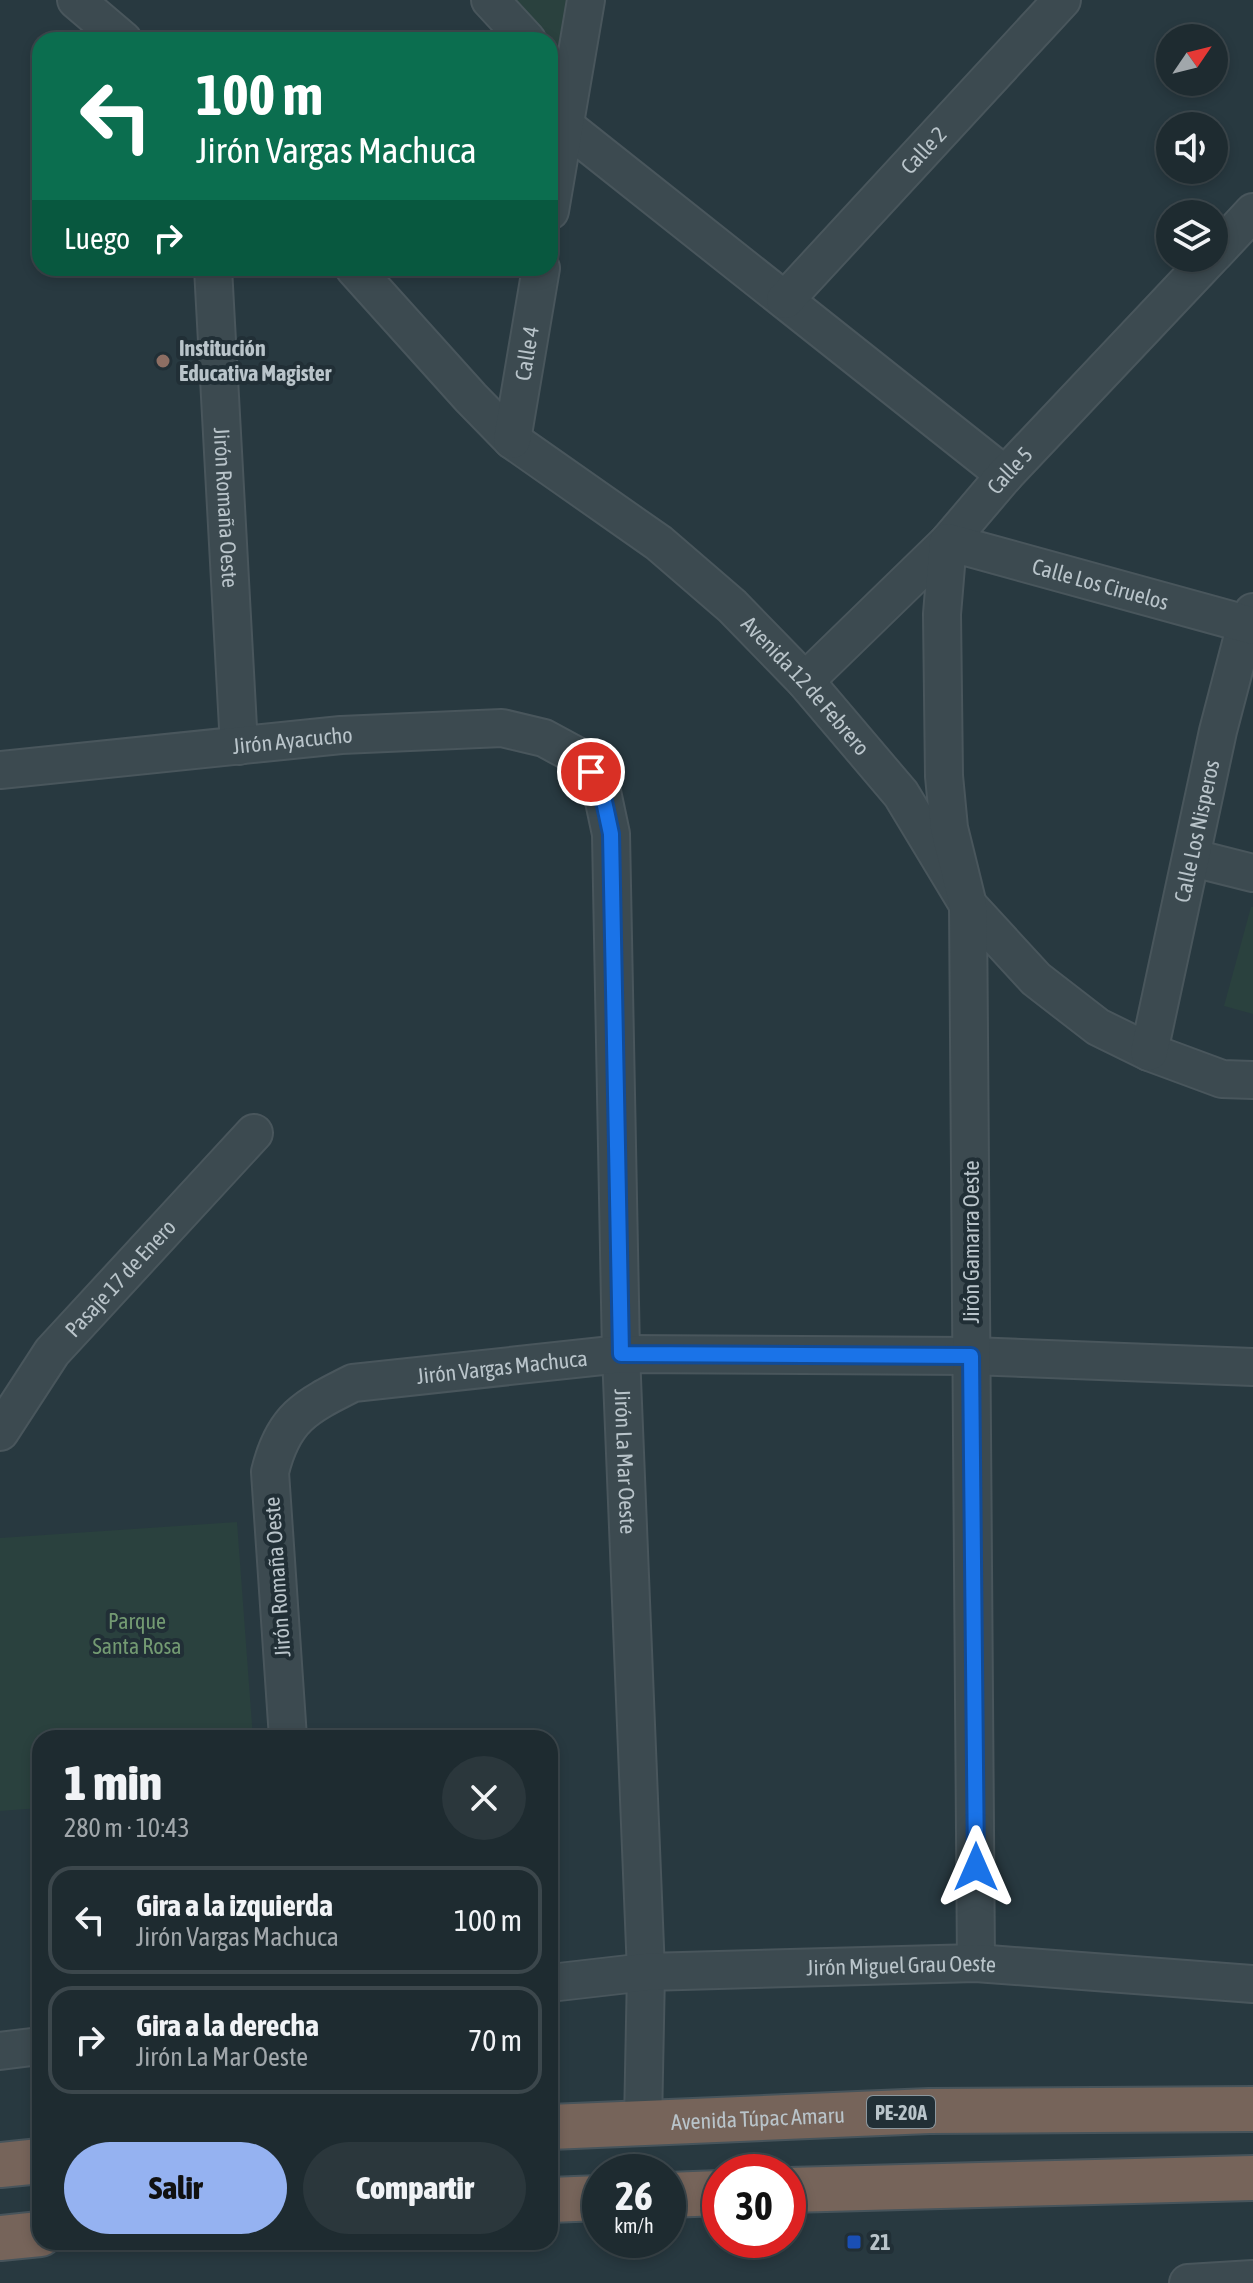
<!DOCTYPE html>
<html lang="es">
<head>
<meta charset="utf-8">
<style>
	:root { --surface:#1e2b30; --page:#2b373c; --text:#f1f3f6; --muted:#a1a7ab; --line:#3c474c; --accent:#95b2f1 }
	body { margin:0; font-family:"Asap Condensed",sans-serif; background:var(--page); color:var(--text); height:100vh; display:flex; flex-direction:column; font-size:30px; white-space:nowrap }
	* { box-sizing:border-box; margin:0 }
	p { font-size:26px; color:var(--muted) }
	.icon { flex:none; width:44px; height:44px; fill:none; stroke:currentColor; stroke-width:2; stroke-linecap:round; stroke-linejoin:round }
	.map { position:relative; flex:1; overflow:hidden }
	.drawer { position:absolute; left:32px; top:1730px; width:526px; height:520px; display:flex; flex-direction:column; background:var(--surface); border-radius:24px; box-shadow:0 4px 12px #0003,0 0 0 2px var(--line) }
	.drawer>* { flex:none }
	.hud { position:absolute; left:32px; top:32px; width:526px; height:244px; border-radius:24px; box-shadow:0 4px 12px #0003,0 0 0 2px var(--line); background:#0b6e4f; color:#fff; overflow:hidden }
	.needle { width:52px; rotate:55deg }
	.fabs { position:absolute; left:1156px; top:24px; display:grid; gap:16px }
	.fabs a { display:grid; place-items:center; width:72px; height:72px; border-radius:50%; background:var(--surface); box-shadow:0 4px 12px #0003,0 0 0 2px var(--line); font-size:40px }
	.speed { position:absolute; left:582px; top:2154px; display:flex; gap:16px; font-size:40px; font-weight:700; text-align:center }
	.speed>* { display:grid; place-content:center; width:104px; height:104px; border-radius:50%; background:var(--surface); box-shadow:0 4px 12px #0003,0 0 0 2px var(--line); line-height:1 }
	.speed small { font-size:20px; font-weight:400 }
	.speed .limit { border:12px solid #d22; background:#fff; color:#111 }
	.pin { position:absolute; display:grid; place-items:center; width:68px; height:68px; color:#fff; margin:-34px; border:4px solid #fff; border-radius:50%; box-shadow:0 2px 8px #0007 }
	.me { position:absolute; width:88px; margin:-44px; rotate:0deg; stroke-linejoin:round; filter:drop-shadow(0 0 6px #0008) }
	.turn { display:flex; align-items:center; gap:28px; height:168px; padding:0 32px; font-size:36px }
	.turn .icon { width:104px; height:104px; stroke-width:2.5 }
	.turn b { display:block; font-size:56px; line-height:68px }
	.then { display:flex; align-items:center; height:76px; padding:0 32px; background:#0003; gap:16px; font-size:30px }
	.round { display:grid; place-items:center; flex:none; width:84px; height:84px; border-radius:42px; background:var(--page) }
	.headline { display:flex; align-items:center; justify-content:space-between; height:136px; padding:0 32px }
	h1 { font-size:48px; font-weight:800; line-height:60px }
	.button { display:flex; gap:16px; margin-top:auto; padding:16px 32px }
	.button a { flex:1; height:92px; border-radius:48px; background:var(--accent); color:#111; font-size:32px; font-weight:800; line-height:92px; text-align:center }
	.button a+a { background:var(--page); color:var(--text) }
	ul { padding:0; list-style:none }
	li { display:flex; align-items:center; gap:24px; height:108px; margin:0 16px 12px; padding:0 16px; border:4px solid var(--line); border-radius:24px }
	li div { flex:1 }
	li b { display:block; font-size:30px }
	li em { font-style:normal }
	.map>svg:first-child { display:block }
	.green { fill:#2a413e }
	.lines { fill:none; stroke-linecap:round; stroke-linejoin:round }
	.minor-casing { stroke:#49565c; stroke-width:40 }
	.highway-casing { stroke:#47545b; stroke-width:48 }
	.minor { stroke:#3c4a50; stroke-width:36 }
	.highway { stroke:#76645a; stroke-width:44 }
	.route-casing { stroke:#114b97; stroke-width:20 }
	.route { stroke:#1a73e8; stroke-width:14 }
	.education-dot { fill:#8d6e63; stroke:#212f36; stroke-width:3 }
	.transit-dot { fill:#1a4fb4; stroke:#212f36; stroke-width:3 }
	.labels { text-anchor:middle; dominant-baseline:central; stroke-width:8; stroke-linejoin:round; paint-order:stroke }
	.shield { fill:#212f36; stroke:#8b979e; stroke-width:2 }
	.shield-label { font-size:20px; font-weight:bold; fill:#b9c4ca }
	.street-label { font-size:22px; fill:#b9c4ca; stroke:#212f36 }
	.poi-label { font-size:22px; font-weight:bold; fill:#b9c4ca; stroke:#212f36; text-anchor:start }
	.park-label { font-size:22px; fill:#739a72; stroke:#212f36 }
</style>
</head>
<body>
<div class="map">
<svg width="1253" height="2283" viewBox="0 0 1253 2283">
	<rect width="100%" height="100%" fill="#283940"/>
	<g class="green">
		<polygon points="505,0 568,0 558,58 550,49 550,40 542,40"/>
		<polygon points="1251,907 1253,907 1253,1014 1224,1006"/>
		<polygon points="237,1522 253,1738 40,1738 40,1808 0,1811 0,1538"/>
	</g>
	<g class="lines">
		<g class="minor-casing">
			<g id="minor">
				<polyline points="76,0 123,40"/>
				<polyline points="490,0 527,40"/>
				<polyline points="564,125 1005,475"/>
				<polyline points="550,211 586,0"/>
				<polyline points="1214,254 1253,212"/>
				<path id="s1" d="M213,268L239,746"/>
				<path id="s2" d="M354,268L471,398L512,440L659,543L732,606L805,681L901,794L968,905L1036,979L1098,1027L1149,1052L1222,1079L1253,1080"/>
				<path id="s3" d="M785,300L1062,0"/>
				<path id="s4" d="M512,440L541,268"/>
				<path id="s5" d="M805,681L948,542L1005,475L1210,258"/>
				<path id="s6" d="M0,770L341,735L502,728L544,738L581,758L601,787L611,834L621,1354L646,1972L643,2123"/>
				<polyline points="1193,858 1253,873"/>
				<path id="s7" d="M1149,1052L1218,731L1246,624L1253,612"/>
				<path id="s8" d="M0,1432L52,1352L254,1133"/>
				<path id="s9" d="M288,1738L270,1472C283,1418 305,1407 353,1383L621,1354L971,1356L1253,1367"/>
				<path id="s10" d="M976,1963L968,905L949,828L944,776L942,614L948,542L1253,626"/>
				<path id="s11" d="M550,1983L646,1972L976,1963L1253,1984"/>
				<polyline points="0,2051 40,2046"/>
				<polyline points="1188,2283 1253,2279"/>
			</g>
		</g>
		<g class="highway-casing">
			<g id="highway">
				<path id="s12" d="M550,2127L929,2111L1253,2109"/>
				<polyline points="0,2165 40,2161"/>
				<polyline points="788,2190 1253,2178"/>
				<polyline points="668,2195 720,2193"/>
				<polyline points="550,2200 600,2198"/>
				<polyline points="0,2238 40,2234"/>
			</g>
		</g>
		<use href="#minor" class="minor"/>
		<use href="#highway" class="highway"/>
	</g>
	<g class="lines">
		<g class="route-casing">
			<polyline id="route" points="591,772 601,787 611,834 621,1354 971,1356 976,1867"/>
		</g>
		<use href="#route" class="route"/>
	</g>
	<circle class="education-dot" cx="163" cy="361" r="8"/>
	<rect class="transit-dot" x="846" y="2234" width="16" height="16" rx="4"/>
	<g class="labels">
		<rect class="shield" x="867" y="2096" width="68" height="32" rx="6"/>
		<g class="shield-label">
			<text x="901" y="2112">PE-20A</text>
		</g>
		<g class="street-label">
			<text stroke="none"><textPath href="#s3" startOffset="204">Calle 2</textPath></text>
			<text stroke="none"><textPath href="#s4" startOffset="88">Calle 4</textPath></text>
			<text stroke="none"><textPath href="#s5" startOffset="294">Calle 5</textPath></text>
			<text stroke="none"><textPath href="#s1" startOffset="240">Jirón Romaña Oeste</textPath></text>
			<text stroke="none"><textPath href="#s10" startOffset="1582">Calle Los Ciruelos</textPath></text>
			<text stroke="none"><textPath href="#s2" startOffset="618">Avenida 12 de Febrero</textPath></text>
			<text stroke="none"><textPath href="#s6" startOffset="294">Jirón Ayacucho</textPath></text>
			<text stroke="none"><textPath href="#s7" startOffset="226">Calle Los Nisperos</textPath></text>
			<text transform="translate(971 1242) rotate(-90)">Jirón Gamarra Oeste</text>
			<text stroke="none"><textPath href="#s8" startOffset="196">Pasaje 17 de Enero</textPath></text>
			<text stroke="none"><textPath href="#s9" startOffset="544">Jirón Vargas Machuca</textPath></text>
			<text stroke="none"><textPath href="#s6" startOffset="1300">Jirón La Mar Oeste</textPath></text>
			<text transform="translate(277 1577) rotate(-94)">Jirón Romaña Oeste</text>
			<text stroke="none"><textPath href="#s11" startOffset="352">Jirón Miguel Grau Oeste</textPath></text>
			<text stroke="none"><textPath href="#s12" startOffset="208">Avenida Túpac Amaru</textPath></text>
		</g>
		<g class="poi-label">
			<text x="179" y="348">Institución<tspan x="179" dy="25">Educativa Magister</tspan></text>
			<text x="870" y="2242">21</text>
		</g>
		<g class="park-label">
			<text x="137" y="1621">Parque<tspan x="137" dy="25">Santa Rosa</tspan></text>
		</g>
	</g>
</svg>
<div class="fabs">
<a><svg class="needle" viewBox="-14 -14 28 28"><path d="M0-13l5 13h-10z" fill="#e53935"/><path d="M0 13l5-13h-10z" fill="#a1a7ab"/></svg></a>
<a><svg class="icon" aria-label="sound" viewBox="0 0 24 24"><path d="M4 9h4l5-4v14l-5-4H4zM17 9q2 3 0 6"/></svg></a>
<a><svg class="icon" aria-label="layers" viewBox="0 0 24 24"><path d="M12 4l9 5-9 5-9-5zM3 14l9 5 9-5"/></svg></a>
</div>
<div class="speed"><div>26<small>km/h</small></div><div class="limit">30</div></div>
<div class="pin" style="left:591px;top:772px;background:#d93025"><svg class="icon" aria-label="arrive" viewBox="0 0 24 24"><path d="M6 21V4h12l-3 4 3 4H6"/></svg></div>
<svg class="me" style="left:976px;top:1867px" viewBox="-20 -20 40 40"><path d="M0-17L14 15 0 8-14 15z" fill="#1a73e8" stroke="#fff" stroke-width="4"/></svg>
<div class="hud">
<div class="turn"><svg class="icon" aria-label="left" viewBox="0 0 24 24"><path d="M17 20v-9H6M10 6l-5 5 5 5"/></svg><div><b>100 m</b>Jirón Vargas Machuca</div></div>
<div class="then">Luego<svg class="icon" aria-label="right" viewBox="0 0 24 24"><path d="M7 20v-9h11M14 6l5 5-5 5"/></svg></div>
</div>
<section class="drawer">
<div class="headline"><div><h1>1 min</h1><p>280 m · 10:43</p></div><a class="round"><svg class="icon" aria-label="close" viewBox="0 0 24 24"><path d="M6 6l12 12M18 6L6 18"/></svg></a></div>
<ul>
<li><svg class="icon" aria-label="left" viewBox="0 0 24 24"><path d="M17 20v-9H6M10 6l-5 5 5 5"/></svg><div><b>Gira a la izquierda</b><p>Jirón Vargas Machuca</p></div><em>100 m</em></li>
<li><svg class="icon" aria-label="right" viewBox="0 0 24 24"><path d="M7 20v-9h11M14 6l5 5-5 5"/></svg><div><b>Gira a la derecha</b><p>Jirón La Mar Oeste</p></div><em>70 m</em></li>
</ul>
<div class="button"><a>Salir</a><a>Compartir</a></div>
</section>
</div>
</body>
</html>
